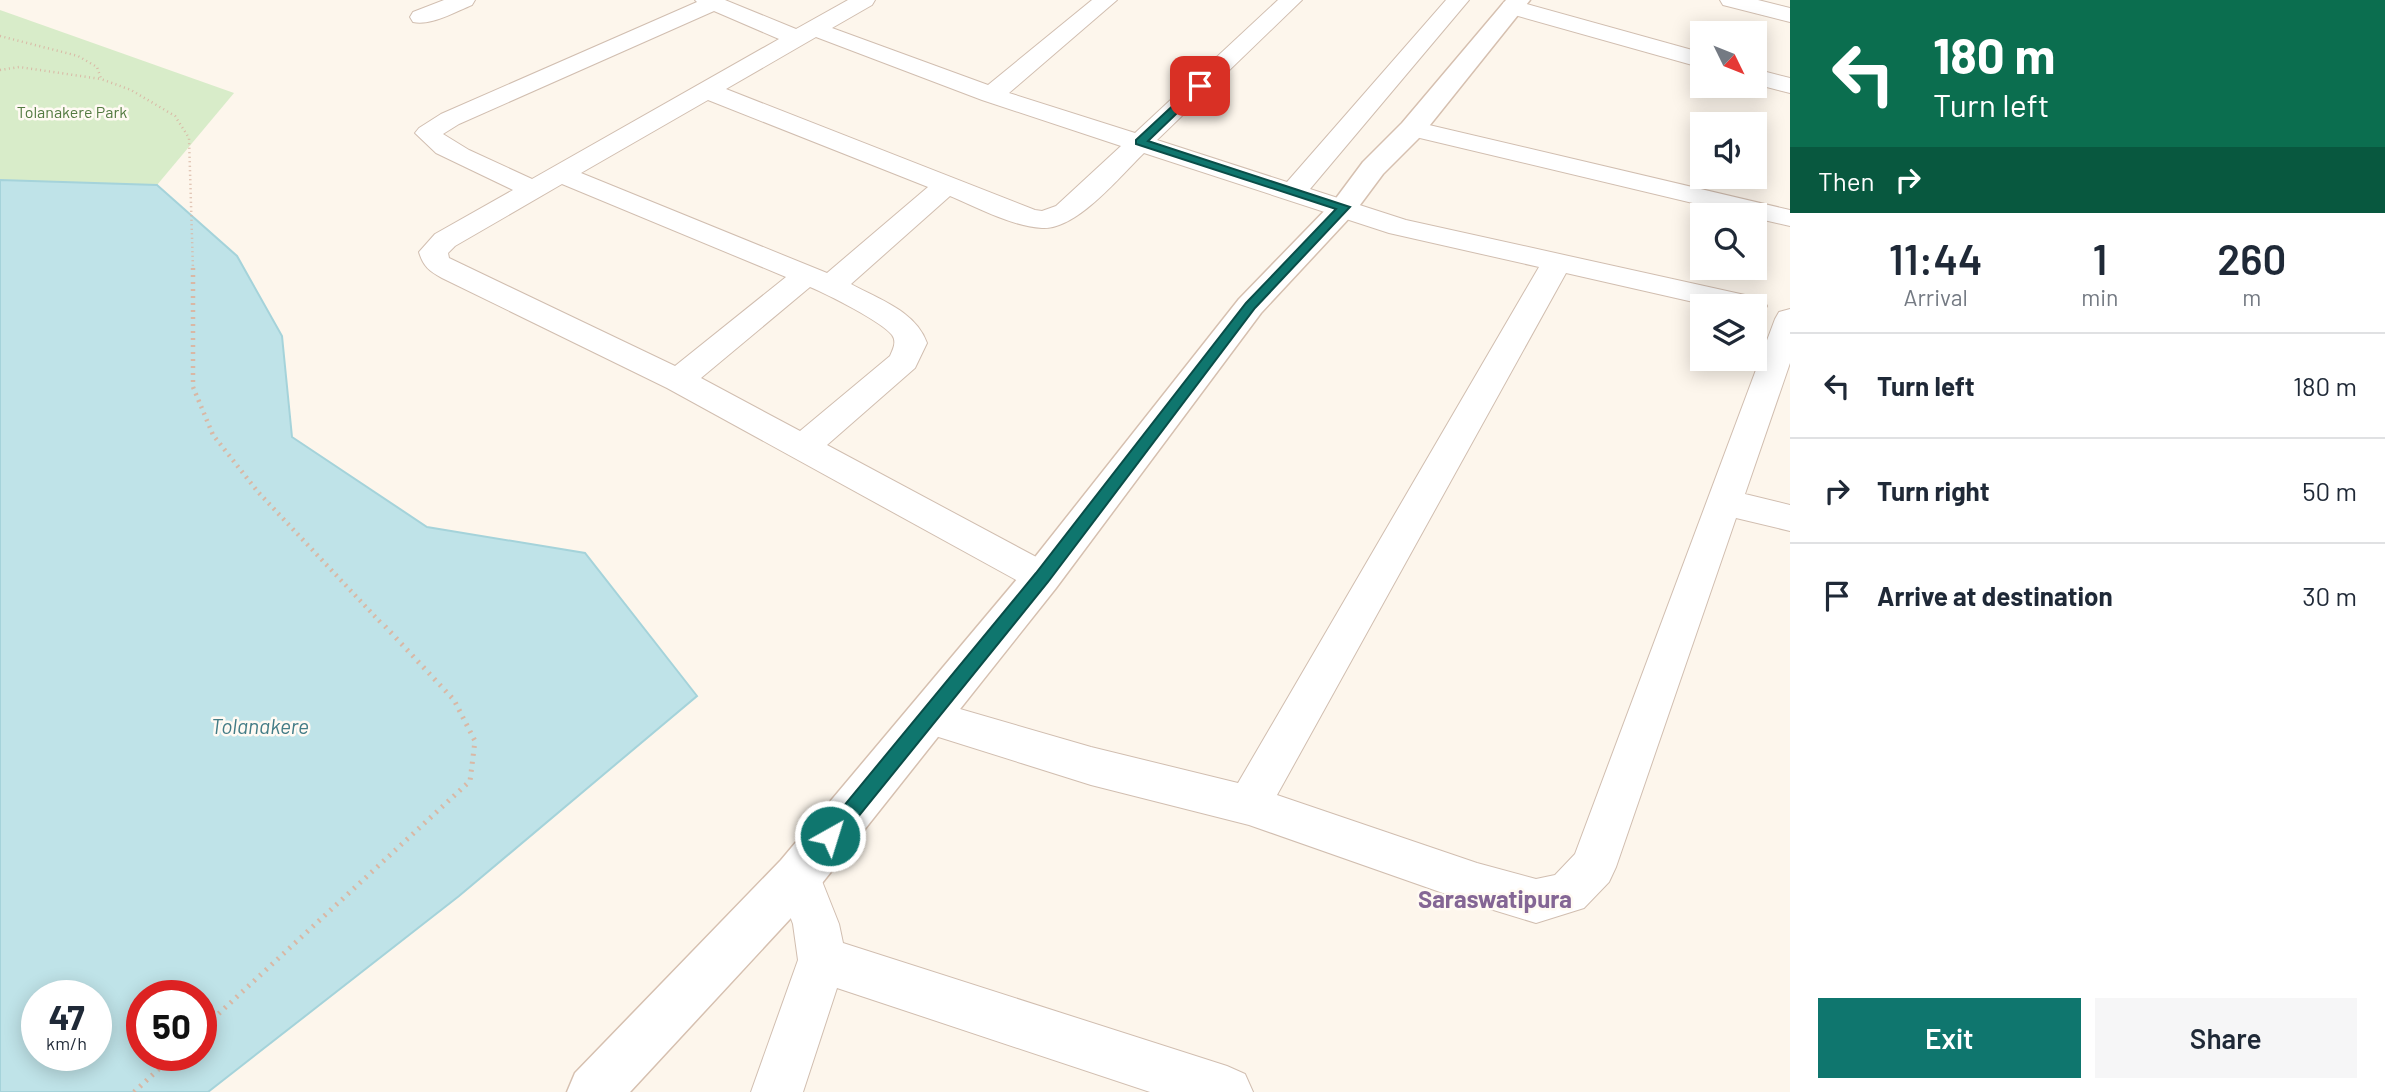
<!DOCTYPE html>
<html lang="en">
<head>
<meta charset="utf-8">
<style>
	:root { --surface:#fff; --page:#f6f6f7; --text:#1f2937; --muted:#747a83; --line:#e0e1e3; --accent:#0f766e }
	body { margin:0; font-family:Barlow,sans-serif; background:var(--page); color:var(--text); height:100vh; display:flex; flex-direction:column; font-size:26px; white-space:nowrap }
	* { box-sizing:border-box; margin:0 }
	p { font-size:23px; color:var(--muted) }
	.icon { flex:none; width:38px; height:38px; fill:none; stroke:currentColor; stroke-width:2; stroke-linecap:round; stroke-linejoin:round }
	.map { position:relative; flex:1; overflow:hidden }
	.sheet { display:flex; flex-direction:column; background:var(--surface); width:595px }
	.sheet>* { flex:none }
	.banner { background:#0b6e4f; color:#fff; overflow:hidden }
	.needle { width:46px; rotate:133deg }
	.controls { position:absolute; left:1690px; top:21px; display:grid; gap:14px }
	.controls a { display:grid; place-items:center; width:77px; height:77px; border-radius:0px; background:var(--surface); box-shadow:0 4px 18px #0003; font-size:35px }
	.speed { position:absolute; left:21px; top:980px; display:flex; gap:14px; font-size:35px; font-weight:700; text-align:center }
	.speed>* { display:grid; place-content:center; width:91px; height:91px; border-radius:50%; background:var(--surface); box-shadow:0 4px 18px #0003; line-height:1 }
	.speed small { font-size:18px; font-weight:400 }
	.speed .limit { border:10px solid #d22; background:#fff; color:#111 }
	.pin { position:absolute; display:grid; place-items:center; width:60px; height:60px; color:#fff; margin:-30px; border-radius:14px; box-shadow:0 4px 10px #0006 }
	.me { position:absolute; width:77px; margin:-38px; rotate:39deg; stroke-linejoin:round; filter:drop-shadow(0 0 5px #0008) }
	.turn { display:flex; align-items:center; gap:24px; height:147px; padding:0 28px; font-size:32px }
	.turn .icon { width:91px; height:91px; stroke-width:2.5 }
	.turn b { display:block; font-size:49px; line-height:60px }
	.then { display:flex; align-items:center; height:66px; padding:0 28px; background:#0003; gap:14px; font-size:26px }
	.eta { display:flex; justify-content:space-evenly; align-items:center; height:119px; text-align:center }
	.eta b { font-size:42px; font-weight:600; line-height:49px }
	.button { display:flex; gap:14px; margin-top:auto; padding:14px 28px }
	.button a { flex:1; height:80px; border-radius:0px; background:var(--accent); color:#fff; font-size:28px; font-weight:600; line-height:80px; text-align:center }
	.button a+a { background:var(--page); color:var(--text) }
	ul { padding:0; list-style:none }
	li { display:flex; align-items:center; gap:21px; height:105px; padding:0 28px; border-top:2px solid var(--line) }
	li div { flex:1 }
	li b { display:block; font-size:26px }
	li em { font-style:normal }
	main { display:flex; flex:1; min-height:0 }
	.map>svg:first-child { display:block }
	.green { fill:#d8ecc9 }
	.water { fill:#bfe3e8; stroke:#a5d3da; stroke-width:2; fill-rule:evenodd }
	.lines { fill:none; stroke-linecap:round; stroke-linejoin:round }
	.minor-casing { stroke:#d1beb0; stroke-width:2 }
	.secondary-casing { stroke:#d6c0b0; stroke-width:3 }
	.path-far2 { stroke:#d9b8a5; stroke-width:2.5; stroke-dasharray:1 3.5; stroke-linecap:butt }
	.path-far1 { stroke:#d9b8a5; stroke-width:4.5; stroke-dasharray:2 5; stroke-linecap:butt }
	.path { stroke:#d9b8a5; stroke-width:5; stroke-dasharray:2 6; stroke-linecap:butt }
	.minor { fill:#fff; fill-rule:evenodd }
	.secondary { fill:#fff; fill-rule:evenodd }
	.route { fill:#0f766e; stroke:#0a4d48; stroke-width:2 }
	.labels { text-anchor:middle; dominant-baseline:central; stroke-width:5; stroke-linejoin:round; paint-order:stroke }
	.far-park-label { font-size:16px; fill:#537a41; stroke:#fffaf3 }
	.water-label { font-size:21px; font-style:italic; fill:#437c86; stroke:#fffaf3 }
	.near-neighbourhood-label { font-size:24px; font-weight:bold; fill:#846695; stroke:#fffaf3 }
</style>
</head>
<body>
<main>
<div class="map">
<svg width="1790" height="1092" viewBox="0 0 1790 1092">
	<rect width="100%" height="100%" fill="#fdf6ec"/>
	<polygon class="green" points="0,10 234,93 157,185 0,180"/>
	<path class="water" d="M0,180L157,185L237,256L282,336L292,437L427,527L585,553L697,696L459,896L208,1092H0ZM37,996H96V1055H37ZM142,996H201V1055H142Z"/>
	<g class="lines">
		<g class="minor-casing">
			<g id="minor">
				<path d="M444,0H475L472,5C455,12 431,26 413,22L410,17L413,12Z"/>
				<path d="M695,0H725L796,29L848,0H875L872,5L832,28L988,85L1092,0H1117L1009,93L1135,133L1278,0H1302L1157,140L1287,182L1446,0H1469L1310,189L1406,220L1763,299L1767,306L1763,313L1755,315V306H1711L1566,273L1277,795L1477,863L1536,879L1555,875L1575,854L1775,319L1779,312L1790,309V363L1745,494L1790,505V531L1736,518L1616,867L1609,882L1584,908L1536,923L1477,905L1249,825L1091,785L929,734L914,729L908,717L914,705L929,700L1091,747L1238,783L1539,267L1389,233L1144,153C1120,176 1077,230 1042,228C1011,226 979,208 950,196L851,284C878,299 916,311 927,343L915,368L827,445L1055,567L1061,577L1055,587L1042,591L1029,587L667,388L442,278C429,271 423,266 419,252L435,234L513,190L436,153L415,133L419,128L441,114L697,2ZM714,11L779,39L532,179L469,150L443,134L459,124ZM816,37L982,100L1121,146L1056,206L1042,211L1035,210L726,89ZM708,100L928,187L827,273L581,173ZM562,184L786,277L675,366L449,258L448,253L455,246ZM810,287C827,294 882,322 892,335C897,342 893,349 890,356L800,431L701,378Z"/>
				<polygon points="1512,0 1703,53 1703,68 1504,12 1501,7 1504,2"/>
				<polygon points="1720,0 1758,0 1790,8 1790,22 1723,5"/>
				<polygon points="1755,69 1790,78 1790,93 1755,84"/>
				<polygon points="1412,121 1790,210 1790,226 1755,218 1755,215 1743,215 1403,134 1399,129 1403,124"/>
				<polygon points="798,855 814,861 839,924 843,943 1227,1066 1245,1074 1253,1092 1150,1092 837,988 803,1092 751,1092 798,960 793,924 775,876 782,861"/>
			</g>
		</g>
		<g class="secondary-casing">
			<polygon id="secondary" points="1506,0 1530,0 1422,135 1383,174 1354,213 1261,313 1056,588 815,892 630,1092 567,1092 575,1073 781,860 1028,566 1239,299 1334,201 1363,162 1402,123"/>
		</g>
		<g class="path-far2">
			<polyline points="0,36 78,56 97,67 101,79 131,90 175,116 189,138 193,270"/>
			<polyline points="0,70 19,67 101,79"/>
		</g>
		<polyline class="path-far1" points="193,268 193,387 213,435 258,492 383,625"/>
		<g class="path">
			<polyline points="201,1030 470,781 475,741 454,700 382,623"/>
			<polyline points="134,1092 174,1055"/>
		</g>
		<use href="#minor" class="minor"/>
		<use href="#secondary" class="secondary"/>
	</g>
	<polygon class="route" points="1196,84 1205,86 1148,141 1350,207 1255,308 1048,582 837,843 830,845 824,843 821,836 824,830 1036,573 1246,303 1336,209 1136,144 1136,140"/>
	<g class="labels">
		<g class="far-park-label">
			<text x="72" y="111">Tolanakere Park</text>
		</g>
		<g class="water-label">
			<text x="260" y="725">Tolanakere</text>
		</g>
		<g class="near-neighbourhood-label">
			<text x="1495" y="898">Saraswatipura</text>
		</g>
	</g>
</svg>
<div class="controls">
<a><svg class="needle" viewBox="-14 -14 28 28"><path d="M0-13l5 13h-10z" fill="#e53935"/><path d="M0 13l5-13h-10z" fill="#747a83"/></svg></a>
<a><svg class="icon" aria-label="sound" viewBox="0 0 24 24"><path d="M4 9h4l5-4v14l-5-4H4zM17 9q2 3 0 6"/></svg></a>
<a><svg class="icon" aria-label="search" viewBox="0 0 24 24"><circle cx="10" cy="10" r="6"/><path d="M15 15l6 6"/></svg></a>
<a><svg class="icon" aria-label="layers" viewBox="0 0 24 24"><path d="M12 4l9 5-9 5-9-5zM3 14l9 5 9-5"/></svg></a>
</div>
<div class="speed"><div>47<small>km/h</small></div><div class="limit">50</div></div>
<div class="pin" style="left:1200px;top:86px;background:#d93025"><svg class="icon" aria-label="arrive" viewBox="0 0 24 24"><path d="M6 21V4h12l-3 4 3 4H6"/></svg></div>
<svg class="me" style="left:830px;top:836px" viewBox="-20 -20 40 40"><circle r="17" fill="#0f766e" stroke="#fff" stroke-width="3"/><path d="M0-11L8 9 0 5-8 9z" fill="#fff"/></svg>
</div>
<section class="sheet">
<div class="banner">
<div class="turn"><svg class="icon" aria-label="left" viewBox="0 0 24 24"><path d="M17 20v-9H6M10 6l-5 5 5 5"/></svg><div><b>180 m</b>Turn left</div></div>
<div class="then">Then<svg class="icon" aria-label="right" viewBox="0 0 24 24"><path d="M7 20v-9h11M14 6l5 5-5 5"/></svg></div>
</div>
<div class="eta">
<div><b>11:44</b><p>Arrival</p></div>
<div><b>1</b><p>min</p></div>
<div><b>260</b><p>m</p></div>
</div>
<ul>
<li><svg class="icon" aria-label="left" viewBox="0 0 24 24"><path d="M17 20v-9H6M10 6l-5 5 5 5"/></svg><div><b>Turn left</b></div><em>180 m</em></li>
<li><svg class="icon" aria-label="right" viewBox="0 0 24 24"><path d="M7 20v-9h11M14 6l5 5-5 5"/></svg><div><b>Turn right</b></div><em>50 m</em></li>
<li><svg class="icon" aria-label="arrive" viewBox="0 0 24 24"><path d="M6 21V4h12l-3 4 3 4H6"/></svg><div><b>Arrive at destination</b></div><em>30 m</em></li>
</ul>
<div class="button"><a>Exit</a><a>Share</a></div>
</section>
</main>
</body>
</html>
